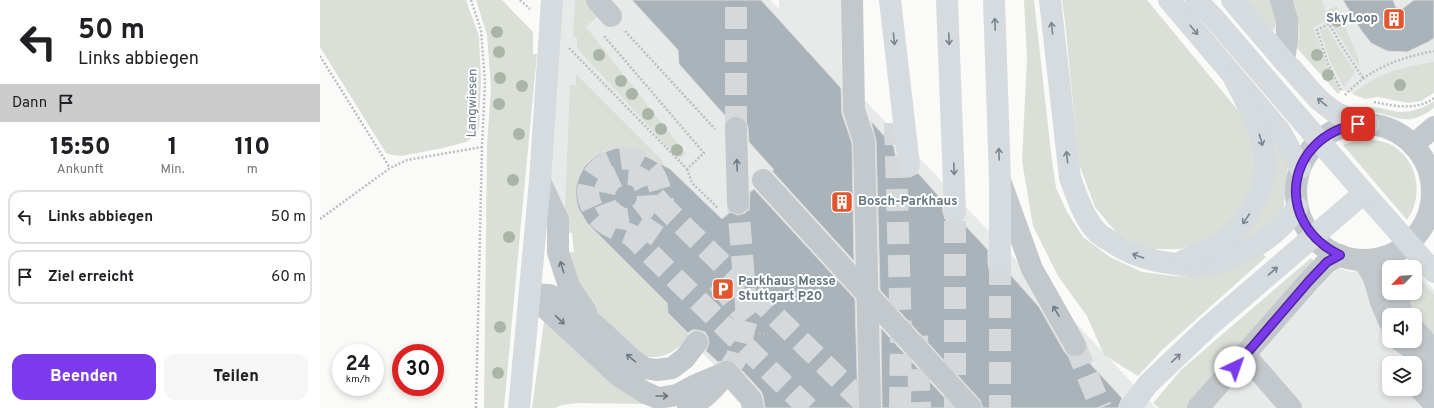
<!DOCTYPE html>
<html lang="de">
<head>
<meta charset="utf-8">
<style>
	:root { --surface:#fff; --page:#f6f6f6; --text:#202124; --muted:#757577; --line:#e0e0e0; --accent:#7c3aed }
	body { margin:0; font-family:Overpass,sans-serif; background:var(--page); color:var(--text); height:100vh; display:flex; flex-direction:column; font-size:15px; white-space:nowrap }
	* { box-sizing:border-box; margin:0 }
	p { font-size:13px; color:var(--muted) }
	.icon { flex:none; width:22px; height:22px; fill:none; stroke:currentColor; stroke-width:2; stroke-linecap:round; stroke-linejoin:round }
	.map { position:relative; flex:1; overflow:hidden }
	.drawer { display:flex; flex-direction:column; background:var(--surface); width:320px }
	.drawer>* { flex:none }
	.hud { background:#fff; color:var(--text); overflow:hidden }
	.needle { width:26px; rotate:245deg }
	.tools { position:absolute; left:1062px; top:260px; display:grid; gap:8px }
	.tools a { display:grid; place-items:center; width:40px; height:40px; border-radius:8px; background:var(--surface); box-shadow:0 2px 6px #0003; font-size:20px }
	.speed { position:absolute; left:12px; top:344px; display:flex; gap:8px; font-size:20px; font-weight:700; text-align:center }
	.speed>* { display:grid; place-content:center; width:52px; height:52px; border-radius:50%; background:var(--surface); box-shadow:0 2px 6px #0003; line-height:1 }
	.speed small { font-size:10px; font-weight:400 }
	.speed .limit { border:6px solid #d22; background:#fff; color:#111 }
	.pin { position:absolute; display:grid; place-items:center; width:34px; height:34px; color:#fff; margin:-17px; border-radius:8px; box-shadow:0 2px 6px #0006 }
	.me { position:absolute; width:44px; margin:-22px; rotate:42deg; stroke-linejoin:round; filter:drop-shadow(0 0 3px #0008) }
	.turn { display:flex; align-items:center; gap:14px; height:84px; padding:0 12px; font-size:18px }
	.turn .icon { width:52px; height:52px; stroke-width:2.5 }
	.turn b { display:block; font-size:28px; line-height:34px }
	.then { display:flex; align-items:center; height:38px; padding:0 12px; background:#0003; gap:8px; font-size:15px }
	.eta { display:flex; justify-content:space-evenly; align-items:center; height:68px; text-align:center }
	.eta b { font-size:24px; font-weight:800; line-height:28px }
	.action { display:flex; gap:8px; margin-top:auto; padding:8px 12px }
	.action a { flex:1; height:46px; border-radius:12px; background:var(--accent); color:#fff; font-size:16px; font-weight:800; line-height:46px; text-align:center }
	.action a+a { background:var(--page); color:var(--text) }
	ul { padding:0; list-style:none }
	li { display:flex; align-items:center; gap:12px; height:54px; margin:0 8px 6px; padding:0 4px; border:2px solid var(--line); border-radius:12px }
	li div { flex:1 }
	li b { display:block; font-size:15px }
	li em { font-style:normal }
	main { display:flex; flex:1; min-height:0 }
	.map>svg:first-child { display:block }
	.built { fill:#e8e9e9; fill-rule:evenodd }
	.green { fill:#dadfd7 }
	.building { fill:#aab3b9; stroke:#dcdcda }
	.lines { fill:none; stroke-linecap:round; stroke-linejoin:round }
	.minor-tunnel { stroke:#d5d9db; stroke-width:22; stroke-dasharray:22 11; stroke-linecap:butt }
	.highway-tunnel { stroke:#d5d9db; stroke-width:22; stroke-dasharray:22 11; stroke-linecap:butt }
	.path { stroke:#bbbfc2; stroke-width:2.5; stroke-dasharray:2 2; stroke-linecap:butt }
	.minor { stroke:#c3c8cc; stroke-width:22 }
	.major { stroke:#d6dbdf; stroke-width:22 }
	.highway { stroke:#d6dbdf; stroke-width:22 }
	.tree { fill:#aab4a7 }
	.oneway { stroke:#768591 }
	.oneway2 { stroke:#6a7a87 }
	.route-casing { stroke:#51269a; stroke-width:10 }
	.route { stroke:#7c3aed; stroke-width:7 }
	.labels { text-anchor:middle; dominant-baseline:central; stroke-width:4; stroke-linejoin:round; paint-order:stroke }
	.poi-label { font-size:13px; font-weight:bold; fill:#657683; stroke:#fff; text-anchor:start }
	.street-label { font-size:13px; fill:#657683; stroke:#fff }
</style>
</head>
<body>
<main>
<section class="drawer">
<div class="hud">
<div class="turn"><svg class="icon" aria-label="left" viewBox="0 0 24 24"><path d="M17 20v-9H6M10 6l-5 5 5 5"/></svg><div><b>50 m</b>Links abbiegen</div></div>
<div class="then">Dann<svg class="icon" aria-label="arrive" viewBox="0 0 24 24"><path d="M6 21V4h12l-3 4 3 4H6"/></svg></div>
</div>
<div class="eta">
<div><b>15:50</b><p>Ankunft</p></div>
<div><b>1</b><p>Min.</p></div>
<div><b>110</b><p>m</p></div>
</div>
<ul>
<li><svg class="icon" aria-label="left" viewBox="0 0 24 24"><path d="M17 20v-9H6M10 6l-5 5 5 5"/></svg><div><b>Links abbiegen</b></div><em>50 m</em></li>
<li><svg class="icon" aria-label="arrive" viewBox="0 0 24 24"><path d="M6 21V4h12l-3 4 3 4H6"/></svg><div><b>Ziel erreicht</b></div><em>60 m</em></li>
</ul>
<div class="action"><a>Beenden</a><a>Teilen</a></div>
</section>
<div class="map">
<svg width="1114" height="408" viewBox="0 0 1114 408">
	<rect width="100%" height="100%" fill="#fafaf8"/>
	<g class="built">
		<polygon points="240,0 450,0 459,9 459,0 521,0 522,76 836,408 437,408 237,208 227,165"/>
		<polygon points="927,0 1114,0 1114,90 1035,93 1017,90 980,48 949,27"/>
		<path d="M1088,260L1094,267H1069V293H1095V268L1114,290V408H872L997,261L1031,272ZM1069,315H1095V341H1069ZM1069,363H1095V389H1069Z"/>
	</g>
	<g class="green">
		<polygon points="0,0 146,0 159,36 161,80 159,128 154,136 146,142 123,148 81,156 72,155 66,153 0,47"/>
		<polygon points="156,0 182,0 213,32 213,54 217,54 199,245 184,408 164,408 167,145 171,88 167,35"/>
		<polygon points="255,0 266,0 279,15 266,27 366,154 359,159 257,48 257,38 253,36"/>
		<polygon points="704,0 714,0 731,153 736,188 747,212 763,237 790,257 822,272 854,276 879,277 942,253 946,257 843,349 818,376 784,355 767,316 738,276 713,226 702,161 707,58"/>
		<polygon points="742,0 827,0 921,114 936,144 935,177 920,214 888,242 860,249 826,249 796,232 775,207 759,164 745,22"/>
		<path d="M923,0H950C956,13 960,20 951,32Z"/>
		<path d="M970,0H1002L1005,11L1017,6L1039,60V67L1009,20L993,27L1006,63L1020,92L1018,94L977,48C983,29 977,18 970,0Z"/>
		<polygon points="1008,28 1018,46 1035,72 1024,87 1010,61 1000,31"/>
		<path d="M977,58C990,72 1003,91 1019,102C1028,109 1042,106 1052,107C1061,107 1070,111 1079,112C1090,113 1106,107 1114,101V108C1084,129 1080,115 1050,112C1042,111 1033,112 1025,111L980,67Z"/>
		<path d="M1114,62V93L1101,101L1088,103L1058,97L1045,99L1032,94C1059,73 1081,67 1114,62Z"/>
		<path d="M256,74L343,161L344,174C338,168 334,161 327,156C281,128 235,179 267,223L347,303L348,313L370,336C359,348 348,358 329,357C321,356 275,313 270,305C259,289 252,270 244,253L254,252L252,233L244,232L250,85H256Z"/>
		<path d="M957,139L968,165L964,205C956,224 935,234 919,245L917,242L953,142Z"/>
		<path d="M1050,139C1059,141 1069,142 1076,148C1099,164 1103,198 1087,220L1023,145L1035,141Z"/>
		<polygon points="991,258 995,263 867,408 839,408 833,403 861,370"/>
		<polygon points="1095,273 1114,295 1114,344 1100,328 1091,307 1088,293 1095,293"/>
		<polygon points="227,319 333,404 257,403 242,405 235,408 212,408 224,322"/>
	</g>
	<g class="building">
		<polygon points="312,0 441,0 521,88 522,114 532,143 534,261 452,171 454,170 429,142 428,128 426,121 422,117 416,116 408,119 359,64 358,50"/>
		<polygon points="1023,0 1073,0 1078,12 1094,0 1114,0 1114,38 1108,42 1087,52 1067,51 1051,43 1041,30"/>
		<polygon points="551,121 574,147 577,166 579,173 584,176 590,177 598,173 622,200 623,212 625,219 629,223 635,224 642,222 668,250 668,263 669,270 674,274 680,275 688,272 719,307 744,351 748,356 754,357 762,355 802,398 798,408 663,408 660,400 560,290 556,141"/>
		<polygon points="296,148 307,149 316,151 350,169 402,219 410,212 418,215 425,213 429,209 430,192 434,189 535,299 538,408 445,408 443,396 441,391 416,364 408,360 398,362 386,351 389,343 388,337 385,332 378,330 372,330 368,333 348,313 347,303 267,223 258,208 256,197 256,187 259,177 264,167 271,160 279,154"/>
		<polygon points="561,328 634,408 562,408"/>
	</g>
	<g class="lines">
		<g class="minor-tunnel">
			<polyline points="416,128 416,0"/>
			<path d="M290,210C292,212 295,215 297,217C319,227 339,198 321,181"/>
			<path d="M301,218C297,216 293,214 290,211C272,193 297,162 321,179C324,182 326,189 328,193"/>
			<polyline points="322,239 344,207 335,197"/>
			<polyline points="398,282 427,319"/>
			<polyline points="755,345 781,408"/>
			<polyline points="407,372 417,357 427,319 418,203"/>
			<path d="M488,408L311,235C298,230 286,226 277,216C274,213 273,209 271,205C256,172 303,143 329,168C339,178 341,194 344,207L549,408"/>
		</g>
		<g class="highway-tunnel">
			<polyline points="575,123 581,335 580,408"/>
			<polyline points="680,263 680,408"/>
			<polyline points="597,336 600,408"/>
			<polyline points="635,408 635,212"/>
		</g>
		<g class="path">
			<polyline points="151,0 161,30 165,82 162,147 156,408"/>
			<polyline points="200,0 210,9"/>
			<polyline points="305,31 395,129"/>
			<polyline points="249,48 367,169 384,153 284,36"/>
			<polyline points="0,56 70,168"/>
			<polyline points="1021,90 1008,64 997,30 1009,24 1023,48 1043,78"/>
			<path d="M1025,95C1031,89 1037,83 1044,78C1065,63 1089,56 1114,51"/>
			<path d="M1054,102C1074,106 1097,111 1114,98"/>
			<polyline points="367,169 372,183 398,208"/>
			<polyline points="0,219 70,168 87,160 162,147"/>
			<polyline points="439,333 448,334"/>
		</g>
		<g class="minor">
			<polyline points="277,0 291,16"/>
			<polyline points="532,0 534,110 544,141 550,408"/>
			<polyline points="961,0 967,20 967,39 964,61"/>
			<circle cx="1044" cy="192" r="68"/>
			<polyline points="416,128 418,203"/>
			<polyline points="1093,145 1114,127"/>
			<polyline points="443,180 651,408"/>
			<polyline points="220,181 238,220 238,252 244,271 249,286 266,312"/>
			<polyline points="681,183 712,269 755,345"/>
			<polyline points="1044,260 1054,278 1061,302 1069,321"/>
			<polyline points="1077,293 1082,315"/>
			<polyline points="210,294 299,376 326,393 338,398 357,395 374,386 407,372"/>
			<polyline points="210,294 229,295 241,300 275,325 312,359 324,368 337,370 352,368 365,358 377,342"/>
			<polyline points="1095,330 1114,351"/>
			<polyline points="1081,341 1091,348 1114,377"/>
			<polyline points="925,355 971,408"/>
			<polyline points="407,372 431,399 433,408"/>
			<polyline points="1095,383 1114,404"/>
			<path d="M368,408C383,400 394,389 404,376"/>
			<polyline points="878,408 989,281 1007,262 1020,255"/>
		</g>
		<g class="major">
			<polyline points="849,0 960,131 980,168"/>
			<polyline points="876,0 892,16 1044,193 1114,272"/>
			<polyline points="912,0 964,61 998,99 1013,111 1026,118 1049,124"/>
			<polyline points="199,408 220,181 232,0"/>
		</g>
		<g class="highway">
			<polyline points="570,0 589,165"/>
			<polyline points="627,0 635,212"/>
			<polyline points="674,0 680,180 680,263"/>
			<path d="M730,0L750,178C757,196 763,217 777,232C782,237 789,240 795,244C816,258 838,262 864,265C870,266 876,267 882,267C891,267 903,262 911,258C939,247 961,232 977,207"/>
			<path d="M861,262C901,244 924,235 940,191C945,177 947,161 943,146C938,122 925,100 914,78"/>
			<polyline points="810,408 828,384 888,327 1044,193"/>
		</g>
	</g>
	<g class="tree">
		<circle cx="1017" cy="21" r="6"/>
		<circle cx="177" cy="32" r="6"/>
		<circle cx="179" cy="52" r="6"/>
		<circle cx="279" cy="55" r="6"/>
		<circle cx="997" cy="55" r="6"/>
		<circle cx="1008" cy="75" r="6"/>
		<circle cx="180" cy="78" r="6"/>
		<circle cx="301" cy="81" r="6"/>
		<circle cx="1080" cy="85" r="6"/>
		<circle cx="202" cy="86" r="6"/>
		<circle cx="312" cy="94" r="6"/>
		<circle cx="179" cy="104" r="6"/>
		<circle cx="328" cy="114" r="6"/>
		<circle cx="341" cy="129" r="6"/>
		<circle cx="199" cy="134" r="6"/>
		<circle cx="357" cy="150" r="6"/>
		<circle cx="193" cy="180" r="6"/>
		<circle cx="189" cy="237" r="6"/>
		<circle cx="180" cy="327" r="6"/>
		<circle cx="178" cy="373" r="6"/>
	</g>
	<defs><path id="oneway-shaft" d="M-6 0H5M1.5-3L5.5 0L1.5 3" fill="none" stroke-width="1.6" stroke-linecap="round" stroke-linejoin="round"/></defs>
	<g class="oneway">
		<use href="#oneway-shaft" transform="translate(675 24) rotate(-92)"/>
		<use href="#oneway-shaft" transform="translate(732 28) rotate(-96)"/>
		<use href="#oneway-shaft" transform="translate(874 30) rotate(50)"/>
		<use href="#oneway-shaft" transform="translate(574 39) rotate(84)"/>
		<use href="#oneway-shaft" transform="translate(629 39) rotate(88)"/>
		<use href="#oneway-shaft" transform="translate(1002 102) rotate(-140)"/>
		<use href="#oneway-shaft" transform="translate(941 140) rotate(74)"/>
		<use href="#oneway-shaft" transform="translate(679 154) rotate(-92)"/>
		<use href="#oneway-shaft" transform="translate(747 157) rotate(-97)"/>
		<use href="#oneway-shaft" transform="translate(634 169) rotate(88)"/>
		<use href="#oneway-shaft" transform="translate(926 219) rotate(124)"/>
		<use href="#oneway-shaft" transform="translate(818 256) rotate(-160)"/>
		<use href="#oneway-shaft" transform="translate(953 271) rotate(-41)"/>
		<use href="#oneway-shaft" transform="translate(856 358) rotate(-43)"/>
	</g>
	<g class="oneway2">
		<use href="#oneway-shaft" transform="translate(417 165) rotate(-92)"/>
		<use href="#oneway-shaft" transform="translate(242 267) rotate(-107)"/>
		<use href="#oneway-shaft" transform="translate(736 311) rotate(-120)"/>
		<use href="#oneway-shaft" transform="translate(240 320) rotate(43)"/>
		<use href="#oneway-shaft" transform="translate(311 358) rotate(-140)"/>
		<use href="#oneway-shaft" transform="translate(342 396)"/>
	</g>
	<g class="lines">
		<g class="route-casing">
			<path id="route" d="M915,367L989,281L1007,262L1020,255C953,223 965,137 1038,124"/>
		</g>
		<use href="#route" class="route"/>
	</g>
	<defs>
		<g id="building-square" transform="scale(1.15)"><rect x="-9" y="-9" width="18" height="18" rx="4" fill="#e4572e" stroke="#fff"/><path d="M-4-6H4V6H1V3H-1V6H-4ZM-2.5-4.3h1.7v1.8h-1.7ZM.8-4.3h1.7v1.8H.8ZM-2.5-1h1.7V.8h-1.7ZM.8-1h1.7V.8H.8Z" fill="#fff"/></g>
		<g id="parking-square" transform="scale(1.15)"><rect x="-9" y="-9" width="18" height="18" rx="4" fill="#e4572e" stroke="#fff"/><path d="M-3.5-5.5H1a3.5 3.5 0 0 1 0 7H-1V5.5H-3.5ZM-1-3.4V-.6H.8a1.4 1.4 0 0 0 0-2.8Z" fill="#fff"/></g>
	</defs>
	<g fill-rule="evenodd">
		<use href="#building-square" x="1074" y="19"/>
		<use href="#building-square" x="522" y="202"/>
		<use href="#parking-square" x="403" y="289"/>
	</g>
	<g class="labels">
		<g class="poi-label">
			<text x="1058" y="19" text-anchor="end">SkyLoop</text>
			<text x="538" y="202">Bosch-Parkhaus</text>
			<text x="418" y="282">Parkhaus Messe<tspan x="418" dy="15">Stuttgart P20</tspan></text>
		</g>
		<g class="street-label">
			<text transform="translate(153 103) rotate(-89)">Langwiesen</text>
		</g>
	</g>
</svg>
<div class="tools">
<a><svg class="needle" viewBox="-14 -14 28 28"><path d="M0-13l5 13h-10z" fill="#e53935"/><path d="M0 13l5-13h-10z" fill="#757577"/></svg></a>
<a><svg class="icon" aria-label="sound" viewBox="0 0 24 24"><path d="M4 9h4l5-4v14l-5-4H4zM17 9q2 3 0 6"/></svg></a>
<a><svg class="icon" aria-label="layers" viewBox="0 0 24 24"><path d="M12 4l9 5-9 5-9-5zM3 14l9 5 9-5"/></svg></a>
</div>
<div class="speed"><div>24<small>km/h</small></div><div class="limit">30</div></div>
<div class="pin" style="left:1038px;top:124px;background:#d93025"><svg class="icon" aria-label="arrive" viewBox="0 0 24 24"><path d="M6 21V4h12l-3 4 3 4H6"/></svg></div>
<svg class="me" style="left:915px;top:367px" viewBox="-20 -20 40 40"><circle r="19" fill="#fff"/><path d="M0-13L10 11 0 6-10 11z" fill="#7c3aed"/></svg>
</div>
</main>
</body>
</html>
